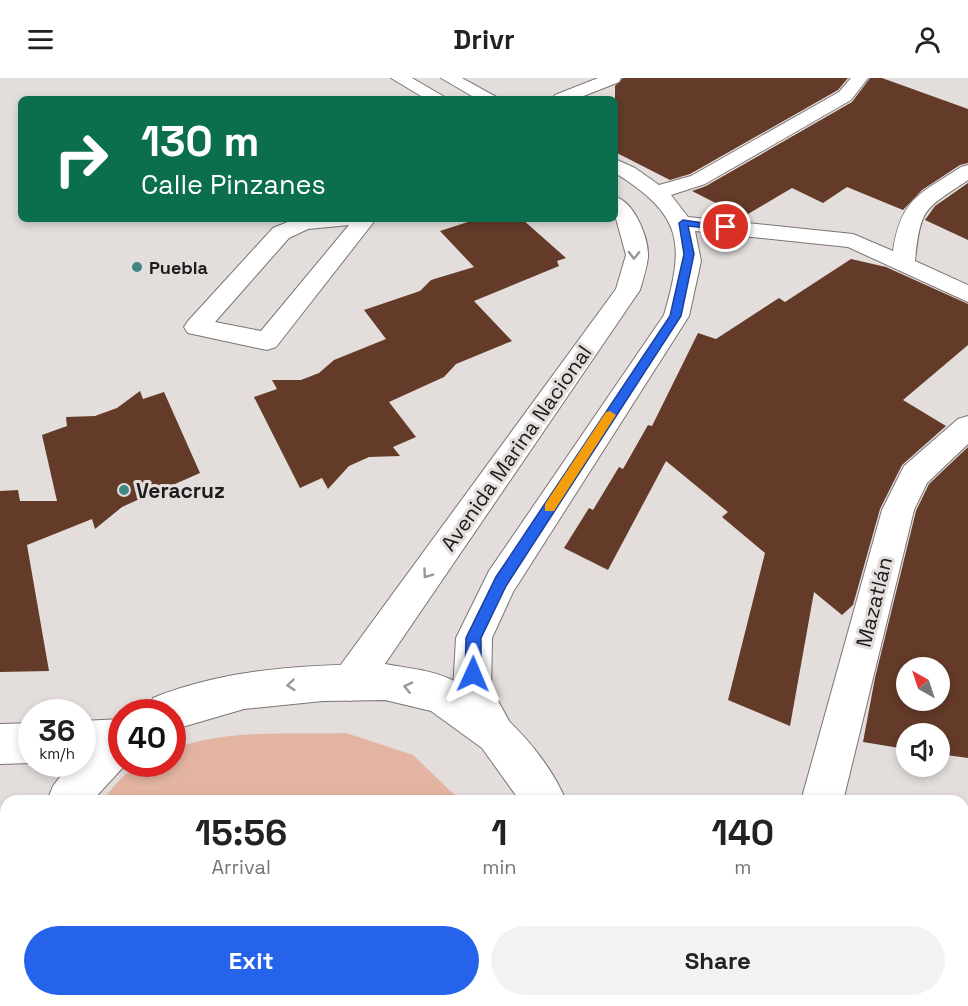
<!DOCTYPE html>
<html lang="en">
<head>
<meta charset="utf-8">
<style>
	:root { --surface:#fff; --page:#f2f2f2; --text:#222; --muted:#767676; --accent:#2563eb }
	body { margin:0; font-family:"Space Grotesk",sans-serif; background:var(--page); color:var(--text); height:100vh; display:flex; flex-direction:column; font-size:22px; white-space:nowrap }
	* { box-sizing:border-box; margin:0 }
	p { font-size:20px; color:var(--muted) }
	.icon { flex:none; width:33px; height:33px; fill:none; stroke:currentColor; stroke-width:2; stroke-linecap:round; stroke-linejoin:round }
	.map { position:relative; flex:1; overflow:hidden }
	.sheet { position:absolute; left:0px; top:717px; width:969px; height:212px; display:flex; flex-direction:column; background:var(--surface); border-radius:18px 18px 0 0; box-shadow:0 3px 9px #0003 }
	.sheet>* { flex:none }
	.guide { position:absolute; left:18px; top:18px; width:600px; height:126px; border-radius:9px; box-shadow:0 3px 9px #0003; background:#0b6e4f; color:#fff; overflow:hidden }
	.needle { width:39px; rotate:321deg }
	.controls { position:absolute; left:896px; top:579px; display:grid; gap:12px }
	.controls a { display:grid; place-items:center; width:54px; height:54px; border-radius:50%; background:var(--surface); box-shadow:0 3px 9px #0003; font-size:30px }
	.speed { position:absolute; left:18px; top:621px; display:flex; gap:12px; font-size:30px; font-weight:700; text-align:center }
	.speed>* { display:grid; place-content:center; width:78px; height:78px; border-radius:50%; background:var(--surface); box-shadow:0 3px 9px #0003; line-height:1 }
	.speed small { font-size:15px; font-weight:400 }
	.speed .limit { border:9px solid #d22; background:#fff; color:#111 }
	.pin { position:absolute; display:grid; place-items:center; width:51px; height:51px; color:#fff; margin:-26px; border:3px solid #fff; border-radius:50%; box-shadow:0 2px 6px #0007 }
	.me { position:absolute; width:66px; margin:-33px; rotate:1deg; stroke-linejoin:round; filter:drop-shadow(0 0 4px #0008) }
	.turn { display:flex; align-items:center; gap:21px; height:126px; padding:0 24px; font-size:27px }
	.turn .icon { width:78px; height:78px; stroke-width:2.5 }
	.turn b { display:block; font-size:42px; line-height:51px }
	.eta { display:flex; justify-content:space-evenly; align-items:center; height:102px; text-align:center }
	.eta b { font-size:36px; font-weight:600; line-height:42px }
	.button { display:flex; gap:12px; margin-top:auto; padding:12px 24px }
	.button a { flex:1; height:69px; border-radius:36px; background:var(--accent); color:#fff; font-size:24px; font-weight:600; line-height:69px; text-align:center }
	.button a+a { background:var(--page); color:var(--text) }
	header { display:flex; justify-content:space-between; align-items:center; height:78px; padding:0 24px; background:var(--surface); font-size:27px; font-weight:600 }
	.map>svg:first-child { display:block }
	.green { fill:#e3b4a2 }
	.building { fill:#643a29; fill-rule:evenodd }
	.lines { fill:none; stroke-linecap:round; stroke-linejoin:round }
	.minor-casing { stroke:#7a7573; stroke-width:2 }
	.major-casing { stroke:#7a7573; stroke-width:2 }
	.minor { fill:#fff; fill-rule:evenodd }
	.major { fill:#fff; fill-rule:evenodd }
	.oneway { stroke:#999898 }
	.route { fill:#2563eb; stroke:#184099; stroke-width:1.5 }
	.slow { fill:#f59e0b }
	.poi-dot { fill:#3f8784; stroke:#e3dddb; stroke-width:2 }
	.labels { text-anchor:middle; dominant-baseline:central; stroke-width:6; stroke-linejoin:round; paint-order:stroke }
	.far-poi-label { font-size:18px; font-weight:bold; fill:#1d1b1b; stroke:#e3dddb; text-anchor:start }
	.street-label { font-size:21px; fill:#1d1b1b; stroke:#e3dddb }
	.poi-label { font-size:21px; font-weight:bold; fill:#1d1b1b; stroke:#e3dddb; text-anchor:start }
</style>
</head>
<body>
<header><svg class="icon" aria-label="menu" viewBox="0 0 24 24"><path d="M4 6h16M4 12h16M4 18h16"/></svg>Drivr<svg class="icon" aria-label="person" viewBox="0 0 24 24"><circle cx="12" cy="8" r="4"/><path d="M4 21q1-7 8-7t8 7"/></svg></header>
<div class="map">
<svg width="968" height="928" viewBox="0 0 968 928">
	<rect width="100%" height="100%" fill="#e3dddb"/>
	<g class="green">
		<path d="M346,655L413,677L461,723H102C128,691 130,686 172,686L173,672C217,651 295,656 346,655Z"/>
		<path d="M198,923V922L328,923C287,928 239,928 198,923Z"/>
	</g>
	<g class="building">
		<polygon points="623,0 848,0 838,12 690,96 670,102 615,74 615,8"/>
		<polygon points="870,0 882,0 968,31 968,85 960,87 922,112 903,132 847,109 823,125 792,110 743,139 692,113 706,108 852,24"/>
		<polygon points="968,105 968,162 925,142 935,128"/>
		<polygon points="477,141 522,141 566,180 557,183 559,188 474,223 512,263 456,286 444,299 389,324 416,359 393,369 400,378 369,379 349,388 328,411 322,400 300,410 254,319 277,311 272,302 301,302 319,295 334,282 386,261 364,232 420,213 431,202 474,189 440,153"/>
		<polygon points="851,181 886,189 968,226 968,267 903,322 946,348 902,387 880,431 853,527 842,537 814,514 790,648 728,622 765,475 722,439 728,434 666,383 608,492 564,470 589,430 593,432 619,389 623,391 648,347 652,348 698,255 716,261 779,220 785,224"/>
		<polygon points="140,313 143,321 164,314 200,395 175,406 178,416 146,418 122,429 95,451 92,441 27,467 49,593 0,594 0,413 18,412 20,423 57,423 42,357 67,348 66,339 95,338 117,330"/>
		<path d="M968,369V680L939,676V656H906V671L863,664L875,600L916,433L929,406ZM906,590H939V622H906Z"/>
	</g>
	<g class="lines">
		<g class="minor-casing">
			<g id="minor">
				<polygon points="391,0 412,0 448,21 426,21"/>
				<polygon points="441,0 462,0 500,21 477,21"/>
				<polygon points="598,0 621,0 619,4 576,21 552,21 555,17"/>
				<path d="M851,0H868L851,22L705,106L671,117L688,139L853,156L893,173C901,120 920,116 961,89L968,87V102C924,132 921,128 915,183L968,207V224L848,169L695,153L701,183L689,238L513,514L492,560L491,610L514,652L508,666L494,672L480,666L453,614L456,560L489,493L664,237C685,165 683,137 615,95V81L635,90L659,107L691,98L839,14Z"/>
				<path d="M615,119C634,123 649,160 648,179C647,190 643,201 640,212L363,618L350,623L337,618L331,605L337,592L616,211L626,177L615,137Z"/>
				<path d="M295,141H376L276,269L267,272L188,255L184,249L188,243L273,150ZM349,147L261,253L215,244L289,160L308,151Z"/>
				<polygon points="968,338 968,366 927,405 914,432 843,723 801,723 882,432 904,388 958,341"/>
			</g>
		</g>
		<g class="major-casing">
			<g id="major">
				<path d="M385,586C407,590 432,592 452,602C497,624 547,676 566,723H520L482,670L431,633L385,622L323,623L244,631L172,652V634H148L153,620C227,590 306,587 385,586Z"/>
				<polygon points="122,641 122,686 126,686 92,723 47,723 53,708 70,686 82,686 82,643"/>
				<polygon points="32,645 32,685 0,686 0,646"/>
				<rect x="963" y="763" width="5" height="44"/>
				<polygon points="6,797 6,843 0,844 0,798"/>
				<polygon points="65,922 122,922 125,928 67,928"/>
				<polygon points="448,922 502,922 500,928 445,928"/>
				<polygon points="583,922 655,922 658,928 585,928"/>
			</g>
		</g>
		<use href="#minor" class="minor"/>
		<use href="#major" class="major"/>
	</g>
	<defs><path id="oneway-chevron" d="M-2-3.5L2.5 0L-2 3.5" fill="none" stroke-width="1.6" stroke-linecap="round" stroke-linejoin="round" transform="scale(1.5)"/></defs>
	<g class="oneway">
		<use href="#oneway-chevron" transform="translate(634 177) rotate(91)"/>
		<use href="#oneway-chevron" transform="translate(427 496) rotate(125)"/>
		<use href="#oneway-chevron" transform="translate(291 607) rotate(175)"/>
		<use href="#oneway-chevron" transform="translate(408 609) rotate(-167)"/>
	</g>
	<polygon class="route" points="683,142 730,149 726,152 688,148 694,176 681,238 506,508 481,560 481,596 478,601 473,603 467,601 465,596 466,560 496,499 670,238 684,176 679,145"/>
	<polygon class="slow" points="610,333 616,337 554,433 545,433 545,426 606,334"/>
	<g class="poi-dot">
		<circle cx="137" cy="189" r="6"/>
		<circle cx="124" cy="412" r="6"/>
	</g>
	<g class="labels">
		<g class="far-poi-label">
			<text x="149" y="189">Puebla</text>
		</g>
		<g class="street-label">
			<text transform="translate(516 370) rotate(-55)">Avenida Marina Nacional</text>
			<text transform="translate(874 524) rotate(-76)">Mazatlán</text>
		</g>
		<g class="poi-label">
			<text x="136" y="412">Veracruz</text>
		</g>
	</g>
</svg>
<div class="controls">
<a><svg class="needle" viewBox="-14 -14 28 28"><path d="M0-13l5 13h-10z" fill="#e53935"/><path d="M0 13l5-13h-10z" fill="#767676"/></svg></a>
<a><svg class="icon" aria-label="sound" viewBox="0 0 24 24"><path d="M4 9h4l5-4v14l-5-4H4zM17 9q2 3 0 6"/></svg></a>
</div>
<div class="speed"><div>36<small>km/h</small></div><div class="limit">40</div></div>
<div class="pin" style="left:726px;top:149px;background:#d93025"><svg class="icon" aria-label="arrive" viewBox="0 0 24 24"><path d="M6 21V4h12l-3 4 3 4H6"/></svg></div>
<svg class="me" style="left:473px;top:596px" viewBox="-20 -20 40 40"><path d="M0-17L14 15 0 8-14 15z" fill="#2563eb" stroke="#fff" stroke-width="4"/></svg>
<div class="guide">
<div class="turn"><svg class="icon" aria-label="right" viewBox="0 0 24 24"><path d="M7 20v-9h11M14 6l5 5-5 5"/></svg><div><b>130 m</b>Calle Pinzanes</div></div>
</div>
<section class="sheet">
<div class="eta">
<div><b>15:56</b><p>Arrival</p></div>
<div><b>1</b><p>min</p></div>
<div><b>140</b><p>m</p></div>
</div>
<div class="button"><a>Exit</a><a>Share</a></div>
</section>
</div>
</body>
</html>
